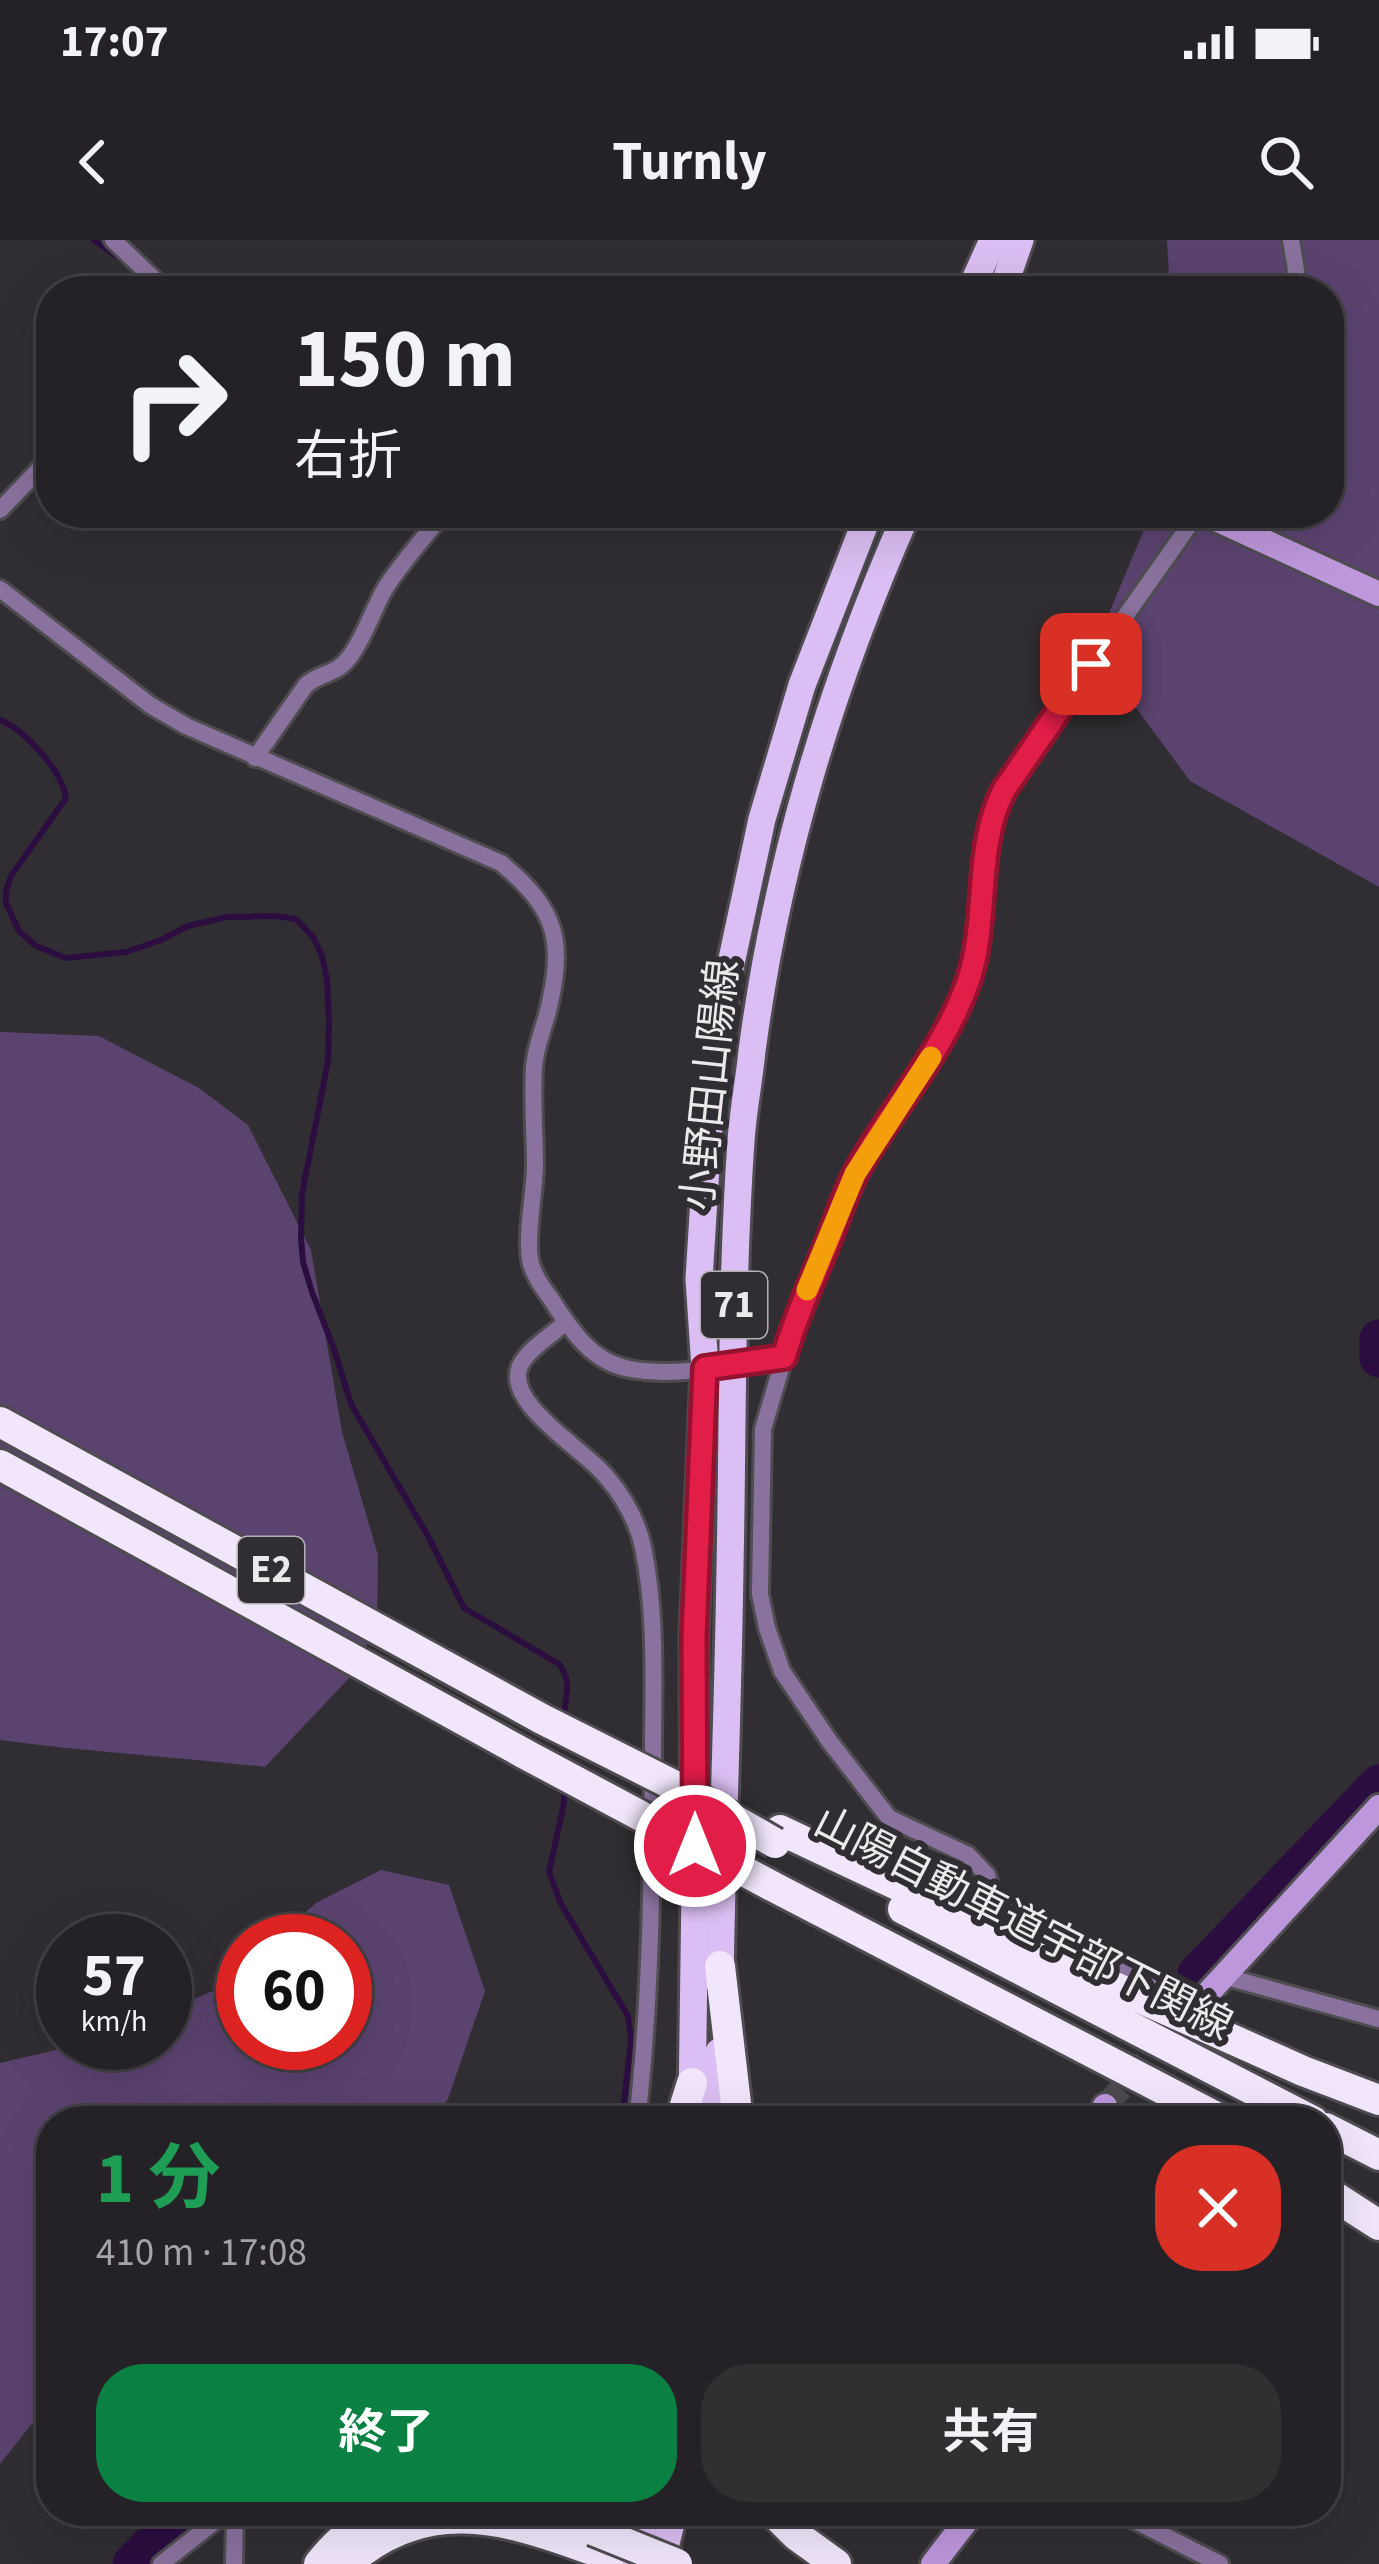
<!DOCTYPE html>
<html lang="ja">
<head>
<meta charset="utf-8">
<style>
	:root { --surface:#242226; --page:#302f32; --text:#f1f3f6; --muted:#a3a4a7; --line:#413f43; --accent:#0b8043 }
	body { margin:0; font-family:"Source Sans 3","Noto Sans JP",sans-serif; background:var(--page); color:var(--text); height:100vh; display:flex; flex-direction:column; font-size:45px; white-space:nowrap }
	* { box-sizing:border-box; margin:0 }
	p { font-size:39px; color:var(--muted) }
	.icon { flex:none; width:66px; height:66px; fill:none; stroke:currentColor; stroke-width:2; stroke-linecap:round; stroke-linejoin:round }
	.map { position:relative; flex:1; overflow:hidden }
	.panel { position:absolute; left:36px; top:1866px; width:1305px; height:420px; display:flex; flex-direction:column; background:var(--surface); border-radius:48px; box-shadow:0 12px 48px #0002,0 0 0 3px var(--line) }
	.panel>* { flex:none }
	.top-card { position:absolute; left:36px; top:36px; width:1308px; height:252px; border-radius:48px; box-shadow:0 12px 48px #0002,0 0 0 3px var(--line); background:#242226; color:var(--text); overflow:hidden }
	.speed { position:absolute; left:36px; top:1674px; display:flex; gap:24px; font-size:60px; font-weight:700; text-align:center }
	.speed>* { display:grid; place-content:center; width:156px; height:156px; border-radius:50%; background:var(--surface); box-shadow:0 12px 48px #0002,0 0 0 3px var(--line); line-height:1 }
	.speed small { font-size:30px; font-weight:400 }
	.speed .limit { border:18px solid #d22; background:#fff; color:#111 }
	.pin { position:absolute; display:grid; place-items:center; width:102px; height:102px; color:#fff; margin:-51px; border-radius:24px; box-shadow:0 6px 18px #0006 }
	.me { position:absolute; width:132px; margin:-66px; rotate:0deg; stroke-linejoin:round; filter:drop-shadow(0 0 9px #0008) }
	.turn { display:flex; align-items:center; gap:42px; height:252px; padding:0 60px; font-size:54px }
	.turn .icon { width:156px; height:156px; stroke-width:2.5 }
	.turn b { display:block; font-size:84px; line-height:102px }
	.round { display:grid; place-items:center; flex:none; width:126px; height:126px; border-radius:48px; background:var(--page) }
	.head { display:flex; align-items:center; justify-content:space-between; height:204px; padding:0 60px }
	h1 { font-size:72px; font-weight:700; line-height:90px; color:#1e9e55 }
	.action { display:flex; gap:24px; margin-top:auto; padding:24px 60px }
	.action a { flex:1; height:138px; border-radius:48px; background:var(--accent); color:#fff; font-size:48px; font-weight:700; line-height:138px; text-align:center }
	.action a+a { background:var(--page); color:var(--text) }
	.status { display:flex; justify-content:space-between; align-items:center; height:84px; padding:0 60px; background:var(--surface); direction:ltr }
	.status svg { height:33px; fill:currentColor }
	header { display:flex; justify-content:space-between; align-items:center; height:156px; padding:0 60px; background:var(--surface); font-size:54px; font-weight:700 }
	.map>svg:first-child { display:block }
	.green { fill:#5b436f }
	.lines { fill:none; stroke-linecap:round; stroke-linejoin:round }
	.stream { stroke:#2c0d40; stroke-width:6 }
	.river { stroke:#2c0d40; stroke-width:39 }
	.secondary-tunnel { stroke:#4c4a4e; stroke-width:24; stroke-dasharray:24 12; stroke-linecap:butt }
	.street-casing { stroke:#4e4c50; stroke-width:22 }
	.secondary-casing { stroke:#4e4c50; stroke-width:30 }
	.primary-casing { stroke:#4e4c50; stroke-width:33 }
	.highway-casing { stroke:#4e4c50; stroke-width:36 }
	.street { stroke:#89729d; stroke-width:16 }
	.secondary { stroke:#bd97dc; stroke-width:24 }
	.primary { stroke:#dbbef3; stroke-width:27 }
	.highway { stroke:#f1e6fb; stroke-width:30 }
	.highway-bridge-casing { stroke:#4e4c50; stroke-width:36; stroke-linecap:butt }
	.highway-bridge { stroke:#f1e6fb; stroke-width:30 }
	.route-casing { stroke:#92132f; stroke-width:30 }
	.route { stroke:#e11d48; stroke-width:21 }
	.slow { stroke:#f59e0b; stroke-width:21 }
	.labels { text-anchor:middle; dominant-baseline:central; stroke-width:12; stroke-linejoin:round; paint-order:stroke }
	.shield { fill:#302e32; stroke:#b3b1b4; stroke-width:3 }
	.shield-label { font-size:39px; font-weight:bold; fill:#ebe9ec }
	.street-label { font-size:42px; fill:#ebe9ec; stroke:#302e32 }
</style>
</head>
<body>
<div class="status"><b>17:07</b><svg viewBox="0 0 49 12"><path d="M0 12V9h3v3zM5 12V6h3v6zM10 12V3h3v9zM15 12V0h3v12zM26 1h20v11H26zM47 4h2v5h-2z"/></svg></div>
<header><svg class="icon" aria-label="back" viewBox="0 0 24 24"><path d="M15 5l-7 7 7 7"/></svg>Turnly<svg class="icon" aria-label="search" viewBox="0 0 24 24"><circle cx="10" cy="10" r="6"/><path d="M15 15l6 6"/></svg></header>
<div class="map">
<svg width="1379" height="2324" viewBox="0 0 1379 2324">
	<rect width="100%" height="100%" fill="#302e32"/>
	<g class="green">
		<polygon points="1167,0 1379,0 1379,647 1190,541 1114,438 1107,378 1151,273 1329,273 1329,51 1170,51"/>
		<path d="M0,792L99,796L199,848L248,885L311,1010L342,1192L378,1315L377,1385L351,1436L265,1527C177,1517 88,1512 0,1500Z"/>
		<polygon points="381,1630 449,1645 485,1751 448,1859 431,1881 51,1881 51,2160 0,2224 0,1823 86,1803 165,1803 165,1772 224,1746 243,1729 243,1803 345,1803 345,1701 273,1701 316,1663"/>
	</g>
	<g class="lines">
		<g class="stream">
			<polyline points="94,0 125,22"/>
			<polyline points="135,31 149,51"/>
			<path d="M0,480C25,490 62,531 66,558L11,636L6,651V663L19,691L36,706L66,718L126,712L161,700L188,686L227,677L275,676L296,679L313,697L322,716L327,740L329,781L328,821L302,954L301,998L303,1022L312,1052L334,1109L351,1164L429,1298L464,1368L559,1424C574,1445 564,1457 564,1480"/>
			<polyline points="564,1547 564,1563 549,1632 561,1664 628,1776 631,1800 622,1881"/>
		</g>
		<g class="river">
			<polyline points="1379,1099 1379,1118"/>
			<polyline points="1197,1734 1379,1544"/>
			<polyline points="132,2324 157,2298 191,2271"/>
		</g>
		<polyline class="secondary-tunnel" points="1105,1866 1196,1766"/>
		<g class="street-casing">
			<g id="street">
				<polyline points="113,0 153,38 162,51"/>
				<polyline points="1291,0 1296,30 1291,51"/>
				<polyline points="0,270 51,217"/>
				<polyline points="1198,273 1045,490 994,570 988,595 970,736 953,775 920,836 875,900 855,934 797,1074 763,1189 760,1354 767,1388 782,1431 830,1502 889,1578 968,1615 987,1635 995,1663 1199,1763"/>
				<path d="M0,349L150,465L186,486L501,623C559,671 565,703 547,775C542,792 535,810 534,828C532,861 535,895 535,928C534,955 526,994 530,1019C532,1033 543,1048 551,1059C571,1090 591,1122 630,1129C677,1138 737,1124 784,1117"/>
				<path d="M255,518L306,445C320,432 337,436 351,415C366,394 373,369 386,347C403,321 424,297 444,273"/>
				<path d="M566,1082C552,1095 528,1109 520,1126C504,1163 582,1208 605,1235C623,1256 637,1279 643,1307C657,1374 653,1447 653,1516C652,1638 651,1760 637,1881"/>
				<polyline points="1223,1736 1379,1779"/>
				<polyline points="1116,2271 1220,2324"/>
				<polyline points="161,2324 228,2271"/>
				<polyline points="234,2324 235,2271"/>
			</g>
		</g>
		<g class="secondary-casing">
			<g id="secondary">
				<polyline points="1203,273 1379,354"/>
				<polyline points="1199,1763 1379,1567"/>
				<polyline points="1097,1881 1105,1866"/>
				<polyline points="933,2324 974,2271"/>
			</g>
		</g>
		<g class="primary-casing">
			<g id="primary">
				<polyline points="970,51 993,0"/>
				<polyline points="1002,51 1020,0"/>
				<path d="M720,1744C722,1605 728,1466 730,1327C733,1185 731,1043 741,901C743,871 749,841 752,811C777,622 830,447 907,273"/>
				<polyline points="692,1865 695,1648 694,1395 705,1128 699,1039 708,895 726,747 762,579 802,445 869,273"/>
				<polyline points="718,1881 719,1812"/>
				<polyline points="632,2324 647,2271"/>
				<polyline points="661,2324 674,2271"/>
			</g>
		</g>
		<g class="highway-casing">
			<g id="highway">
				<polyline points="0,1182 542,1479"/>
				<polyline points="0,1225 525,1514"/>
				<polyline points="780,1590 1086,1734 1303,1831 1379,1860"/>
				<polyline points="770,1645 1224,1881"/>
				<polyline points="903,1669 1313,1881"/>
				<polyline points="720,1726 738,1881"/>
				<polyline points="680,1881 692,1843"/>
				<polyline points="1326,1888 1379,1915"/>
				<polyline points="1326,1951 1379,1985"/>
				<polyline points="772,2271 796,2295 836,2324"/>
				<path d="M319,2324C337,2301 359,2283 386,2271"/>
				<path d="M347,2324C423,2255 503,2277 589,2309"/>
				<polyline points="607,2324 622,2271"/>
			</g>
		</g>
		<use href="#street" class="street"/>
		<use href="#secondary" class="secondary"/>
		<use href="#primary" class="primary"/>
		<use href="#highway" class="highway"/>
		<g class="highway-bridge-casing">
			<g id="highway-bridge">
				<polyline points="542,1479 679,1548 775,1603"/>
				<polyline points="525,1514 770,1645"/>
				<polyline points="593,2290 677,2324"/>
			</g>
		</g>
		<use href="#highway-bridge" class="highway-bridge"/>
	</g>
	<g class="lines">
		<g class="route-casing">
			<path id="route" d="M695,1606L694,1396L705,1128L784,1117C796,1075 814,1037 830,997C839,974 846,950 858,929C894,865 945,810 969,739C989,678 974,608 1004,550L1091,424"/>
		</g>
		<use href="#route" class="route"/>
		<polyline class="slow" points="807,1050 855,934 931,817"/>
	</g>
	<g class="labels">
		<g class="shield">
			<rect x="701" y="1032" width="66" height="66" rx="9"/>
			<rect x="238" y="1297" width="66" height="66" rx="9"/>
		</g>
		<g class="shield-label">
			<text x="734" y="1065">71</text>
			<text x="271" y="1330">E2</text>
		</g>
		<g class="street-label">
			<text transform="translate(711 845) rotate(-84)">小野田山陽線</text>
			<text transform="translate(1023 1684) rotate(27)">山陽自動車道宇部下関線</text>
		</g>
	</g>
</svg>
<div class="speed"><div>57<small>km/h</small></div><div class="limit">60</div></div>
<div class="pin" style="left:1091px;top:424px;background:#d93025"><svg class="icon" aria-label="arrive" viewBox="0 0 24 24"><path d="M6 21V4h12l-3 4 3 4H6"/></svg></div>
<svg class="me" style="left:695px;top:1606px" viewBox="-20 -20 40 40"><circle r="17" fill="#e11d48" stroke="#fff" stroke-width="3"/><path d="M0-11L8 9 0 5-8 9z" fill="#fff"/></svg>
<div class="top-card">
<div class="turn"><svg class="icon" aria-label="right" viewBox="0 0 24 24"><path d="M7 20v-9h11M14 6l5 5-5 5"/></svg><div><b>150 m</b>右折</div></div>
</div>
<section class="panel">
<div class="head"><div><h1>1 分</h1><p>410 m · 17:08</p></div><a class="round" style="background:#d93025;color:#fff"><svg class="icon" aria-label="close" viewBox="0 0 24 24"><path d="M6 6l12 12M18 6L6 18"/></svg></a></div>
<div class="action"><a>終了</a><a>共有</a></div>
</section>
</div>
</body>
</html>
